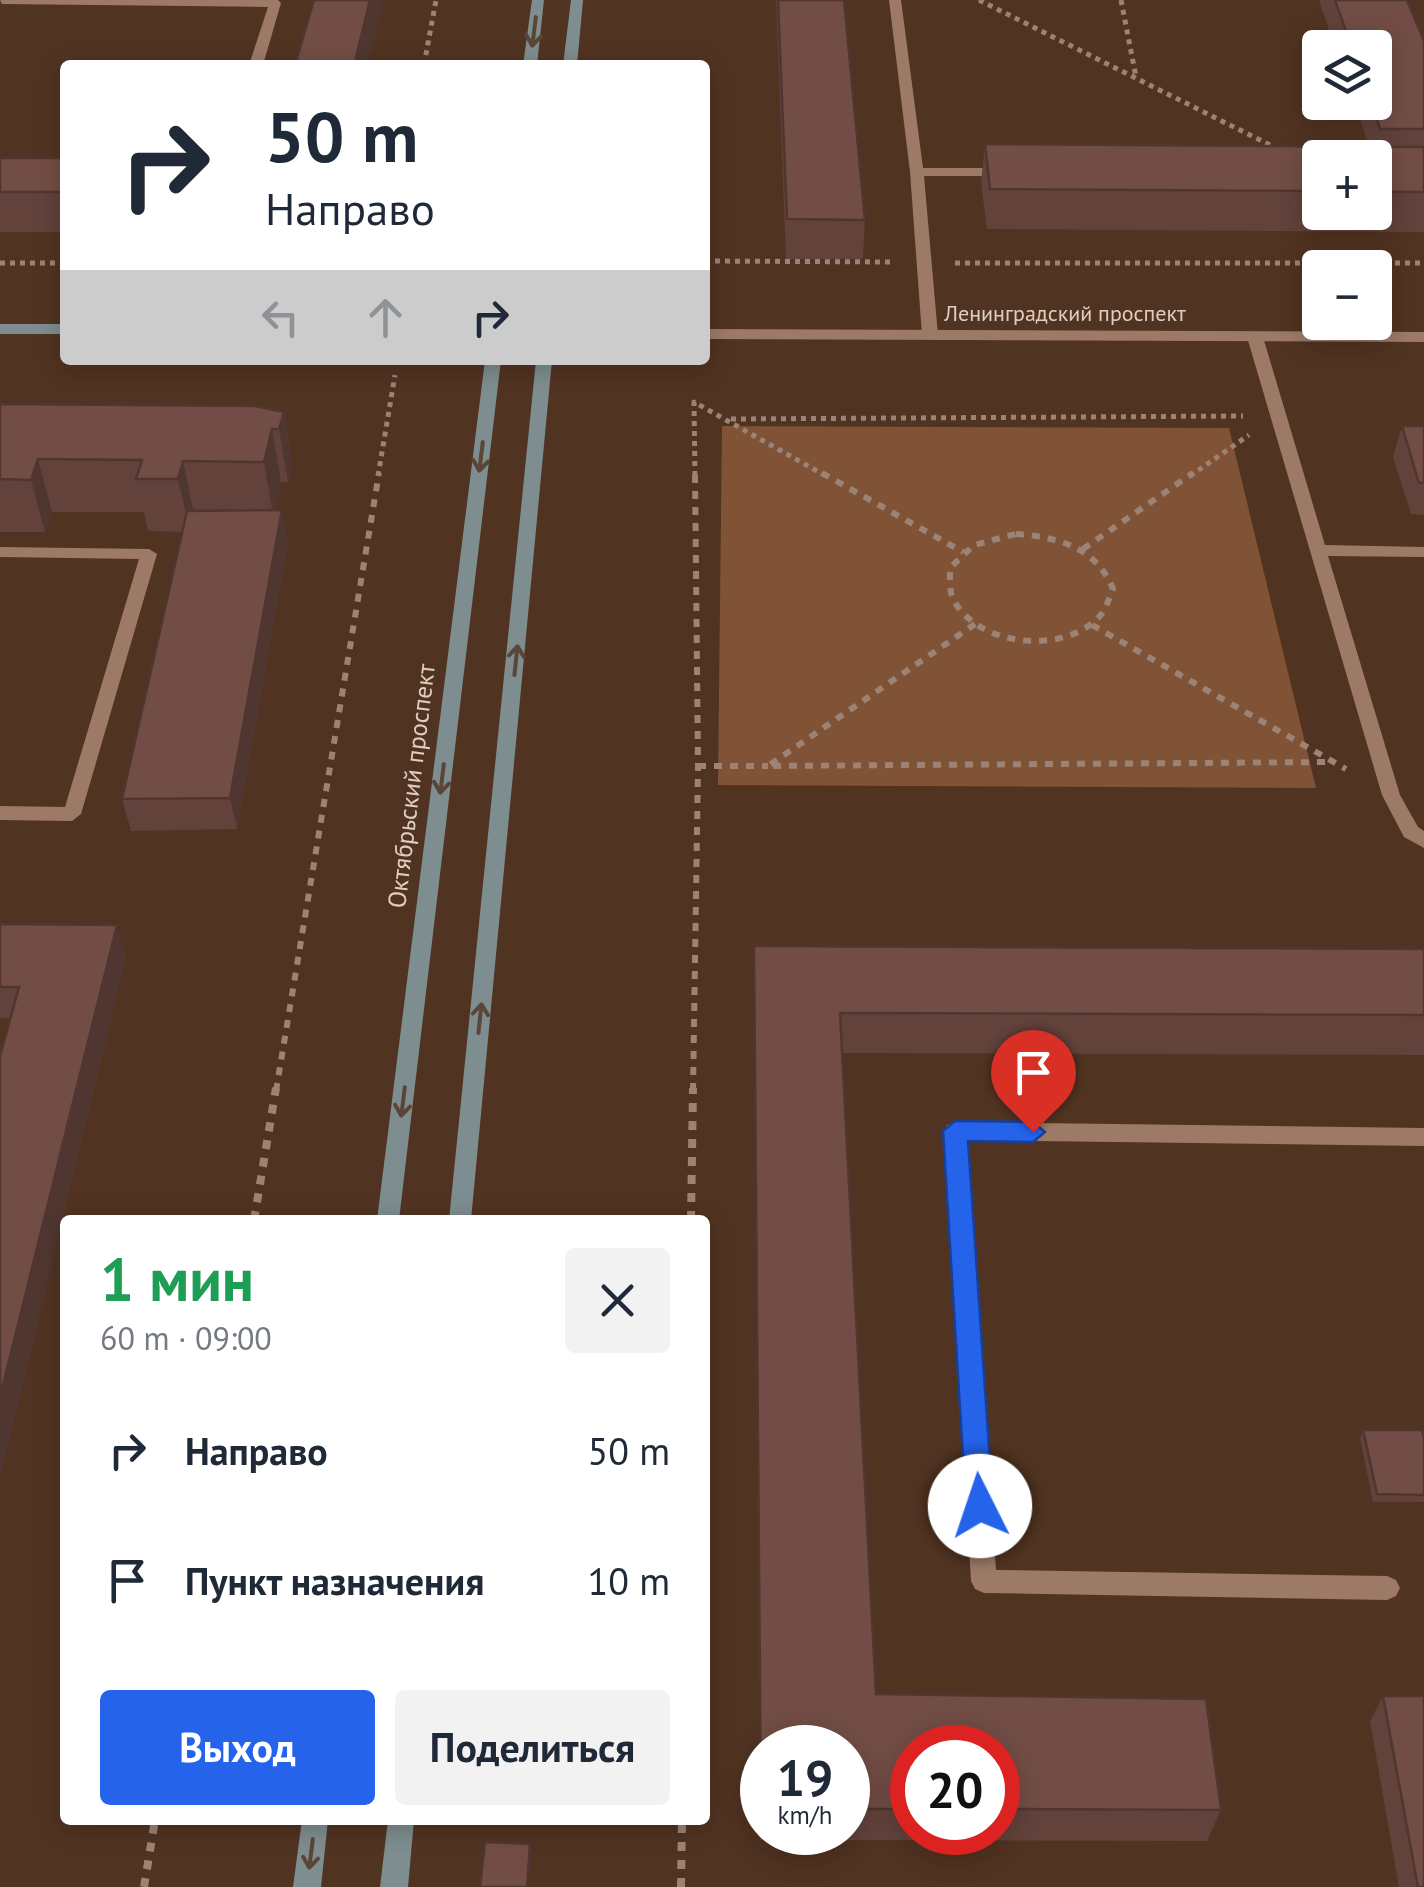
<!DOCTYPE html>
<html lang="ru">
<head>
<meta charset="utf-8">
<style>
	:root { --surface:#fff; --page:#f2f2f3; --text:#1f2937; --muted:#747a83; --accent:#2563eb }
	body { margin:0; font-family:"PT Sans",sans-serif; background:var(--page); color:var(--text); height:100vh; display:flex; flex-direction:column; font-size:38px; white-space:nowrap }
	* { box-sizing:border-box; margin:0 }
	p { font-size:32px; color:var(--muted) }
	.icon { flex:none; width:55px; height:55px; fill:none; stroke:currentColor; stroke-width:2; stroke-linecap:round; stroke-linejoin:round }
	.map { position:relative; flex:1; overflow:hidden }
	.side { position:absolute; left:60px; top:1215px; width:650px; height:610px; display:flex; flex-direction:column; background:var(--surface); border-radius:10px; box-shadow:0 5px 25px #0003 }
	.side>* { flex:none }
	.banner { position:absolute; left:60px; top:60px; width:650px; height:305px; border-radius:10px; box-shadow:0 5px 25px #0003; background:#fff; color:var(--text); overflow:hidden }
	.tools { position:absolute; left:1302px; top:30px; display:grid; gap:20px }
	.tools a { display:grid; place-items:center; width:90px; height:90px; border-radius:10px; background:var(--surface); box-shadow:0 5px 25px #0003; font-size:50px }
	.speed { position:absolute; left:740px; top:1725px; display:flex; gap:20px; font-size:50px; font-weight:700; text-align:center }
	.speed>* { display:grid; place-content:center; width:130px; height:130px; border-radius:50%; background:var(--surface); box-shadow:0 5px 25px #0003; line-height:1 }
	.speed small { font-size:25px; font-weight:400 }
	.speed .limit { border:15px solid #d22; background:#fff; color:#111 }
	.pin { position:absolute; display:grid; place-items:center; width:85px; height:85px; color:#fff; margin:-102px -42px; border-radius:50% 50% 50% 0; rotate:-45deg; box-shadow:0 0 10px #0007 }
	.pin .icon { rotate:45deg }
	.me { position:absolute; width:110px; margin:-55px; rotate:356deg; stroke-linejoin:round; filter:drop-shadow(0 0 8px #0008) }
	.turn { display:flex; align-items:center; gap:35px; height:210px; padding:0 40px; font-size:45px }
	.turn .icon { width:130px; height:130px; stroke-width:2.5 }
	.turn b { display:block; font-size:70px; line-height:85px }
	.lanes { display:flex; align-items:center; height:95px; padding:0 40px; background:#0003; justify-content:center; gap:50px; direction:ltr }
	.lanes .off { opacity:.35 }
	.round { display:grid; place-items:center; flex:none; width:105px; height:105px; border-radius:10px; background:var(--page) }
	.summary { display:flex; align-items:center; justify-content:space-between; height:170px; padding:0 40px }
	h1 { font-size:60px; font-weight:700; line-height:75px; color:#1e9e55 }
	.action { display:flex; gap:20px; margin-top:auto; padding:20px 40px }
	.action a { flex:1; height:115px; border-radius:10px; background:var(--accent); color:#fff; font-size:40px; font-weight:700; line-height:115px; text-align:center }
	.action a+a { background:var(--page); color:var(--text) }
	ul { padding:0; list-style:none }
	li { display:flex; align-items:center; gap:30px; height:130px; padding:0 40px }
	li div { flex:1 }
	li b { display:block; font-size:38px }
	li em { font-style:normal }
	.map>svg:first-child { display:block }
	.green { fill:#805337 }
	.lines { fill:none; stroke-linecap:round; stroke-linejoin:round }
	.path-far2 { stroke:#9c8375; stroke-width:5; stroke-dasharray:5 5; stroke-linecap:butt }
	.path-far1 { stroke:#9c8375; stroke-width:6; stroke-dasharray:8 8; stroke-linecap:butt }
	.path { stroke:#9c8375; stroke-width:8; stroke-dasharray:9 9; stroke-linecap:butt }
	.service { fill:#9d7a66; fill-rule:evenodd }
	.tertiary { fill:#9d7a66; fill-rule:evenodd }
	.secondary { fill:#7e8d8f; fill-rule:evenodd }
	.wall { fill:#62423b; fill-rule:evenodd }
	.shaded-wall { fill:#503630 }
	.building { fill:#724d45; stroke:#503630; stroke-width:2.5 }
	.oneway { stroke:#5a4537 }
	.route { fill:#2563eb; stroke:#184099; stroke-width:2.5 }
	.labels { text-anchor:middle; dominant-baseline:central; stroke-width:10; stroke-linejoin:round; paint-order:stroke }
	.far-street-label { font-size:22px; fill:#e0cdc2; stroke:#513321 }
	.street-label { font-size:25px; fill:#e0cdc2; stroke:#513321 }
</style>
</head>
<body>
<div class="map">
<svg width="1424" height="1887" viewBox="0 0 1424 1887">
	<rect width="100%" height="100%" fill="#513321"/>
	<polygon class="green" points="722,426 1229,428 1316,788 718,785"/>
	<g class="lines">
		<g class="path-far2">
			<polyline points="979,0 1278,149"/>
			<polyline points="1121,0 1136,77"/>
			<polyline points="424,65 436,0"/>
			<polyline points="705,261 893,262"/>
			<polyline points="0,263 65,263"/>
			<polyline points="955,263 1424,263"/>
			<polyline points="731,419 1243,416"/>
			<polyline points="378,476 395,375"/>
			<polyline points="695,476 694,402 826,476"/>
			<polyline points="1190,476 1249,435"/>
		</g>
		<g class="path-far1">
			<polyline points="822,473 963,552"/>
			<path d="M1016,534C1058,537 1096,547 1113,589C1109,598 1106,610 1099,617C1063,655 978,647 953,599C949,590 950,578 950,568L974,545Z"/>
			<polyline points="1083,549 1193,473"/>
			<polyline points="975,624 768,766 1333,762"/>
			<polyline points="1092,625 1346,769"/>
			<polyline points="698,766 768,766"/>
			<polyline points="276,1091 379,473"/>
			<polyline points="693,1091 698,766 695,473"/>
		</g>
		<g class="path">
			<polyline points="254,1220 276,1088"/>
			<polyline points="691,1220 693,1088"/>
			<polyline points="144,1887 155,1820"/>
			<polyline points="681,1887 682,1820"/>
		</g>
		<g class="service">
			<polygon points="0,0 278,0 281,3 263,65 249,65 268,7 2,4"/>
			<polygon points="889,0 901,0 923,168 1010,168 1017,172 1010,176 924,176 938,335 930,340 922,335 910,172"/>
			<polygon points="1255,332 1263,337 1325,545 1424,547 1424,557 1328,556 1400,795 1418,827 1424,831 1424,848 1404,837 1382,795 1247,337"/>
			<polygon points="0,547 149,549 157,554 81,814 72,821 0,820 0,806 65,807 139,559 0,557"/>
			<polygon points="955,1122 1424,1128 1424,1146 966,1140 996,1570 1387,1576 1396,1580 1400,1588 1396,1596 1387,1600 984,1593 975,1589 971,1581 944,1131 947,1125"/>
		</g>
		<polygon class="tertiary" points="705,329 1424,332 1424,342 705,339"/>
		<g class="secondary">
			<polygon points="532,0 544,0 537,65 523,65"/>
			<polygon points="571,0 583,0 577,65 563,65"/>
			<rect x="0" y="324" width="65" height="10"/>
			<polygon points="485,360 501,360 399,1220 377,1220"/>
			<polygon points="536,360 552,360 471,1220 449,1220"/>
			<polygon points="302,1820 328,1820 321,1887 293,1887"/>
			<polygon points="388,1820 414,1820 408,1887 380,1887"/>
		</g>
	</g>
	<g class="wall">
		<polygon points="776,0 844,0 865,220 863,259 786,259"/>
		<path d="M1319,0H1407L1424,41V232L987,229L981,183L985,144L1369,146L1354,102H1375V48H1335ZM1320,158H1375V212H1320Z"/>
		<rect x="0" y="158" width="65" height="74"/>
		<polygon points="0,404 284,412 292,464 288,482 281,482 274,510 288,541 237,829 131,831 122,799 183,532 148,531 144,512 52,512 45,532 0,532"/>
		<polygon points="1402,426 1424,426 1424,515 1411,514 1393,457"/>
		<polygon points="0,924 126,956 0,1477 0,1056 11,1018 0,1018"/>
		<path d="M754,946L1424,949V1055L842,1053L876,1694L1221,1810L1207,1841L760,1840ZM762,1748H848V1832H762ZM912,1748H998V1832H912Z"/>
		<polygon points="1363,1430 1424,1438 1424,1502 1373,1502 1360,1438"/>
		<polygon points="1383,1696 1424,1887 1399,1887 1370,1721"/>
	</g>
	<g class="shaded-wall">
		<polygon points="370,0 384,0 368,65 354,65"/>
		<polygon points="284,412 292,464 288,482 279,429"/>
		<polygon points="272,429 281,482 273,514 264,462"/>
		<polygon points="38,459 52,512 45,532 31,480"/>
		<polygon points="183,461 194,514 190,532 178,479"/>
		<polygon points="282,510 288,541 237,829 230,798"/>
		<polygon points="117,925 126,956 0,1477 0,1397"/>
		<polygon points="530,1844 532,1850 528,1887 527,1887"/>
	</g>
	<g class="building">
		<polygon points="314,0 370,0 354,65 295,65"/>
		<polygon points="778,0 844,0 865,220 787,219"/>
		<polygon points="1335,0 1407,0 1424,41 1424,129 1380,129 1371,102 1375,102 1375,48 1352,48"/>
		<polygon points="985,144 1424,147 1424,192 1375,192 1375,158 1320,158 1320,191 990,189"/>
		<rect x="0" y="158" width="65" height="34"/>
		<polygon points="0,404 255,406 284,412 279,429 272,429 264,462 183,461 178,479 136,479 142,460 38,459 31,480 0,479"/>
		<polygon points="1402,426 1424,426 1424,483 1419,483"/>
		<polygon points="282,510 230,798 122,799 187,511"/>
		<polygon points="0,924 117,925 0,1397 0,1056 19,987 0,987"/>
		<polygon points="754,946 1424,949 1424,1015 840,1013 876,1694 1206,1699 1221,1810 998,1809 998,1748 912,1748 912,1809 848,1809 848,1748 762,1748 762,1809 761,1809"/>
		<polygon points="1363,1430 1422,1430 1424,1438 1424,1495 1377,1494"/>
		<polygon points="1383,1696 1424,1696 1424,1887 1418,1887"/>
		<polygon points="485,1842 530,1844 527,1887 480,1887"/>
	</g>
	<defs><path id="oneway-shaft" d="M-6 0H5M1.5-3L5.5 0L1.5 3" fill="none" stroke-width="1.6" stroke-linecap="round" stroke-linejoin="round" transform="scale(2.5)"/></defs>
	<g class="oneway">
		<use href="#oneway-shaft" transform="translate(534 32) rotate(97)"/>
		<use href="#oneway-shaft" transform="translate(481 457) rotate(97)"/>
		<use href="#oneway-shaft" transform="translate(516 660) rotate(-84)"/>
		<use href="#oneway-shaft" transform="translate(442 779) rotate(97)"/>
		<use href="#oneway-shaft" transform="translate(480 1018) rotate(-84)"/>
		<use href="#oneway-shaft" transform="translate(403 1102) rotate(97)"/>
		<use href="#oneway-shaft" transform="translate(311 1854) rotate(97)"/>
	</g>
	<polygon class="route" points="955,1121 1033,1122 1045,1132 1033,1142 968,1141 993,1506 989,1515 980,1519 970,1515 966,1506 943,1131"/>
	<g class="labels">
		<g class="far-street-label">
			<text x="1065" y="313">Ленинградский проспект</text>
		</g>
		<g class="street-label">
			<text transform="translate(411 786) rotate(-83)">Октябрьский проспект</text>
		</g>
	</g>
</svg>
<div class="tools">
<a><svg class="icon" aria-label="layers" viewBox="0 0 24 24"><path d="M12 4l9 5-9 5-9-5zM3 14l9 5 9-5"/></svg></a>
<a>+</a>
<a>−</a>
</div>
<div class="speed"><div>19<small>km/h</small></div><div class="limit">20</div></div>
<div class="pin" style="left:1033px;top:1132px;background:#d93025"><svg class="icon" aria-label="arrive" viewBox="0 0 24 24"><path d="M6 21V4h12l-3 4 3 4H6"/></svg></div>
<svg class="me" style="left:980px;top:1506px" viewBox="-20 -20 40 40"><circle r="19" fill="#fff"/><path d="M0-13L10 11 0 6-10 11z" fill="#2563eb"/></svg>
<div class="banner">
<div class="turn"><svg class="icon" aria-label="right" viewBox="0 0 24 24"><path d="M7 20v-9h11M14 6l5 5-5 5"/></svg><div><b>50 m</b>Направо</div></div>
<div class="lanes"><svg class="icon off" aria-label="left" viewBox="0 0 24 24"><path d="M17 20v-9H6M10 6l-5 5 5 5"/></svg><svg class="icon off" aria-label="ahead" viewBox="0 0 24 24"><path d="M12 20V5M6 11l6-6 6 6"/></svg><svg class="icon" aria-label="right" viewBox="0 0 24 24"><path d="M7 20v-9h11M14 6l5 5-5 5"/></svg></div>
</div>
<section class="side">
<div class="summary"><div><h1>1 мин</h1><p>60 m · 09:00</p></div><a class="round"><svg class="icon" aria-label="close" viewBox="0 0 24 24"><path d="M6 6l12 12M18 6L6 18"/></svg></a></div>
<ul>
<li><svg class="icon" aria-label="right" viewBox="0 0 24 24"><path d="M7 20v-9h11M14 6l5 5-5 5"/></svg><div><b>Направо</b></div><em>50 m</em></li>
<li><svg class="icon" aria-label="arrive" viewBox="0 0 24 24"><path d="M6 21V4h12l-3 4 3 4H6"/></svg><div><b>Пункт назначения</b></div><em>10 m</em></li>
</ul>
<div class="action"><a>Выход</a><a>Поделиться</a></div>
</section>
</div>
</body>
</html>
